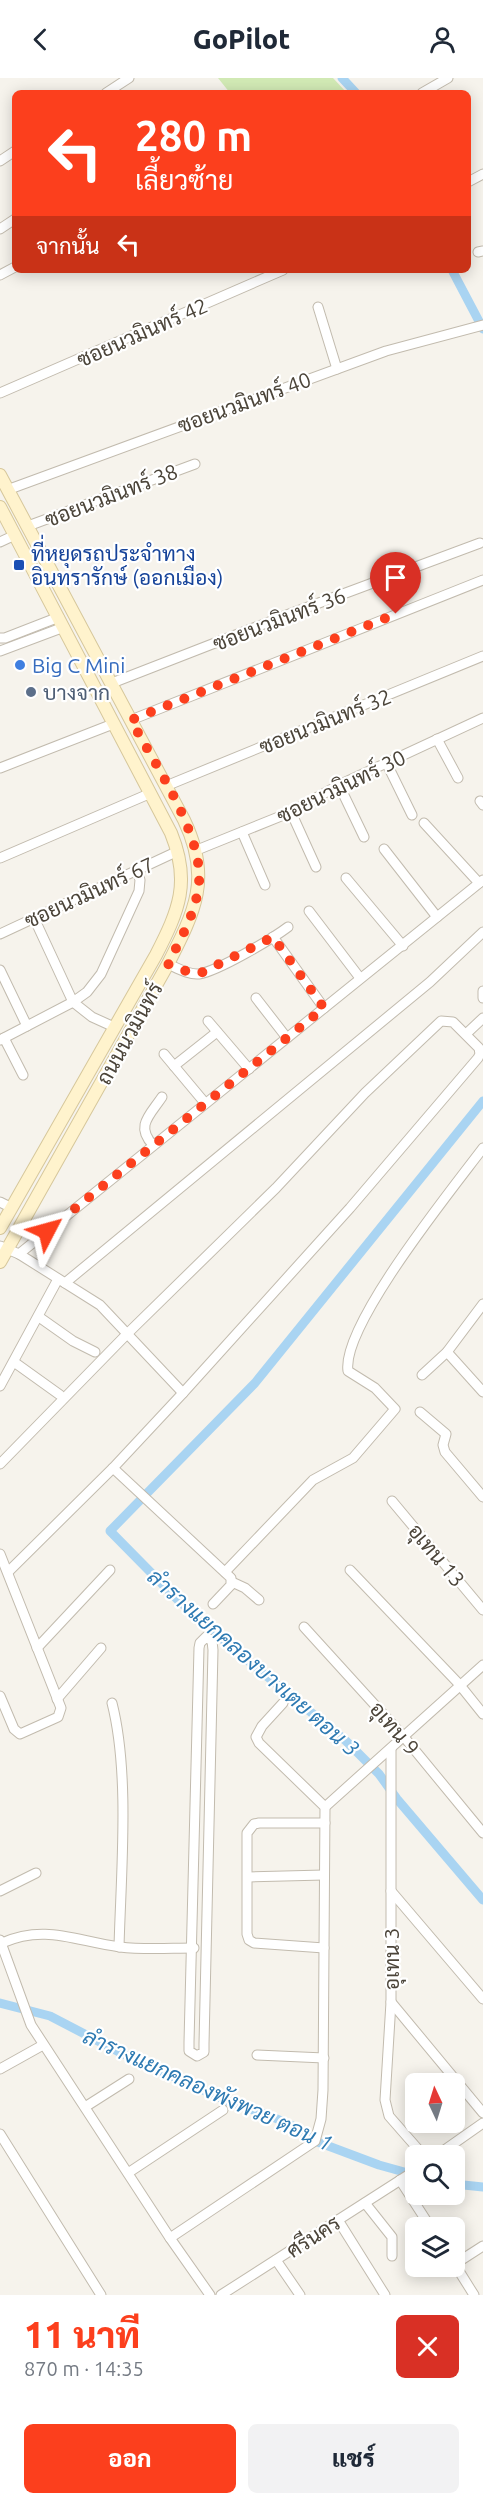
<!DOCTYPE html>
<html lang="th">
<head>
<meta charset="utf-8">
<style>
	:root { --surface:#fff; --page:#f2f2f3; --text:#1f2937; --muted:#747a83; --accent:#fc3f1d }
	body { margin:0; font-family:Ubuntu,Sarabun,sans-serif; background:var(--page); color:var(--text); height:100vh; display:flex; flex-direction:column; font-size:22px; white-space:nowrap }
	* { box-sizing:border-box; margin:0 }
	p { font-size:20px; color:var(--muted) }
	.icon { flex:none; width:33px; height:33px; fill:none; stroke:currentColor; stroke-width:2; stroke-linecap:round; stroke-linejoin:round }
	.map { position:relative; height:2217px; overflow:hidden }
	.sheet { display:flex; flex-direction:column; background:var(--surface); flex:1 }
	.sheet>* { flex:none }
	.hud { position:absolute; left:12px; top:12px; width:459px; height:183px; border-radius:9px; box-shadow:0 3px 15px #0003; background:#fc3f1d; color:#fff; overflow:hidden }
	.needle { width:39px; rotate:356deg }
	.tools { position:absolute; left:405px; top:1995px; display:grid; gap:12px }
	.tools a { display:grid; place-items:center; width:60px; height:60px; border-radius:9px; background:var(--surface); box-shadow:0 3px 15px #0003; font-size:30px }
	.pin { position:absolute; display:grid; place-items:center; width:51px; height:51px; color:#fff; margin:-62px -26px; border-radius:50% 50% 50% 0; rotate:-45deg; box-shadow:0 0 6px #0007 }
	.pin .icon { rotate:45deg }
	.me { position:absolute; width:66px; margin:-33px; rotate:51deg; stroke-linejoin:round; filter:drop-shadow(0 0 4px #0008) }
	.turn { display:flex; align-items:center; gap:21px; height:126px; padding:0 24px; font-size:27px }
	.turn .icon { width:78px; height:78px; stroke-width:2.5 }
	.turn b { display:block; font-size:42px; line-height:51px }
	.then { display:flex; align-items:center; height:57px; padding:0 24px; background:#0003; gap:12px; font-size:22px }
	.round { display:grid; place-items:center; flex:none; width:63px; height:63px; border-radius:9px; background:var(--page) }
	.summary { display:flex; align-items:center; justify-content:space-between; height:102px; padding:0 24px }
	h1 { font-size:36px; font-weight:800; line-height:45px; color:var(--accent) }
	.cta { display:flex; gap:12px; margin-top:auto; padding:12px 24px }
	.cta a { flex:1; height:69px; border-radius:9px; background:var(--accent); color:#fff; font-size:24px; font-weight:800; line-height:69px; text-align:center }
	.cta a+a { background:var(--page); color:var(--text) }
	header { display:flex; justify-content:space-between; align-items:center; height:78px; padding:0 24px; background:var(--surface); font-size:27px; font-weight:800 }
	.map>svg:first-child { display:block }
	.green { fill:#d2eab5 }
	.lines { fill:none; stroke-linecap:round; stroke-linejoin:round }
	.canal { stroke:#a9d4f2; stroke-width:9 }
	.street-casing { stroke:#c2bbae; stroke-width:11 }
	.secondary-casing { stroke:#d6c79b; stroke-width:14 }
	.street { stroke:#fff; stroke-width:9 }
	.secondary { stroke:#fff3cd; stroke-width:12 }
	.route { stroke:#fc3f1d; stroke-width:10; stroke-dasharray:0 18 }
	.transit-dot { fill:#1a4fb4; stroke:#fff; stroke-width:2 }
	.shop-dot { fill:#3f7fe0; stroke:#fff; stroke-width:2 }
	.service-dot { fill:#5c6f8a; stroke:#fff; stroke-width:2 }
	.labels { text-anchor:middle; dominant-baseline:central; stroke-width:4.5; stroke-linejoin:round; paint-order:stroke }
	.street-label { font-size:21px; fill:#4b4439; stroke:#fff }
	.transit-label { font-size:21px; fill:#164399; stroke:#fff; text-anchor:start }
	.shop-label { font-size:21px; fill:#366cbe; stroke:#fff; text-anchor:start }
	.service-label { font-size:21px; fill:#4e5e75; stroke:#fff; text-anchor:start }
	.water-label { font-size:22px; font-style:italic; fill:#2e7ab2; stroke:#fff }
</style>
</head>
<body>
<header><svg class="icon" aria-label="back" viewBox="0 0 24 24"><path d="M15 5l-7 7 7 7"/></svg>GoPilot<svg class="icon" aria-label="person" viewBox="0 0 24 24"><circle cx="12" cy="8" r="4"/><path d="M4 21q1-7 8-7t8 7"/></svg></header>
<div class="map">
<svg width="483" height="2217" viewBox="0 0 483 2217">
	<rect width="100%" height="100%" fill="#f6f3ec"/>
	<polygon class="green" points="218,0 333,0 347,15 230,15"/>
	<g class="lines">
		<g class="canal">
			<polyline points="342,0 356,15"/>
			<polyline points="452,192 483,251"/>
			<polyline points="483,1023 255,1305 110,1453 178,1522 235,1572 346,1663 379,1696 397,1721 483,1822"/>
			<polyline points="0,1925 50,1938 123,1976 227,2023 268,2037 293,2048 315,2063 379,2087 415,2097"/>
			<polyline points="454,2106 483,2109"/>
		</g>
		<g class="street-casing">
			<g id="street">
				<polyline points="106,15 129,0"/>
				<polyline points="422,15 448,0"/>
				<polyline points="0,83 15,73"/>
				<polyline points="468,104 483,96"/>
				<polyline points="0,151 15,141"/>
				<polyline points="478,174 483,173"/>
				<polyline points="0,197 15,189"/>
				<polyline points="318,229 337,291"/>
				<polyline points="0,315 283,192"/>
				<polyline points="7,412 386,273 483,247"/>
				<polyline points="28,448 195,386"/>
				<polyline points="0,464 15,457"/>
				<polyline points="0,560 5,560 59,539"/>
				<polyline points="0,573 64,549"/>
				<polyline points="112,605 292,535 480,465"/>
				<polyline points="131,642 483,502"/>
				<polyline points="437,661 458,700"/>
				<polyline points="386,684 412,737"/>
				<polyline points="0,690 113,646"/>
				<polyline points="339,707 364,759"/>
				<polyline points="166,708 483,578"/>
				<polyline points="480,723 483,727"/>
				<polyline points="291,734 316,789"/>
				<polyline points="424,745 479,805"/>
				<polyline points="242,754 265,807"/>
				<polyline points="384,771 437,839"/>
				<polyline points="197,772 291,734 339,707 483,640"/>
				<polyline points="0,780 151,715"/>
				<polyline points="346,800 403,868"/>
				<polyline points="309,833 360,900"/>
				<polyline points="34,840 73,924 92,939 114,949"/>
				<polyline points="0,856 178,773"/>
				<polyline points="273,859 324,930"/>
				<path d="M168,886C177,890 189,897 199,896C218,893 272,861 288,849"/>
				<polyline points="0,892 27,948"/>
				<polyline points="483,913 483,920"/>
				<polyline points="256,920 287,960"/>
				<polyline points="208,943 249,991"/>
				<polyline points="466,956 483,940"/>
				<polyline points="4,960 23,997"/>
				<polyline points="0,962 73,924 87,914 101,896 139,813 140,802 137,792"/>
				<polyline points="164,976 205,1025"/>
				<polyline points="174,988 217,954"/>
				<path d="M153,1067C135,1048 150,1037 162,1019"/>
				<polyline points="0,1124 12,1130"/>
				<polyline points="0,1168 19,1176 100,1227 183,1315"/>
				<polyline points="19,1176 483,802"/>
				<polyline points="65,1205 430,904 483,854"/>
				<polyline points="39,1239 73,1263 95,1274"/>
				<polyline points="447,1274 483,1314"/>
				<polyline points="14,1284 60,1317"/>
				<polyline points="422,1297 447,1274 483,1226"/>
				<polyline points="0,1308 58,1201"/>
				<polyline points="420,1334 446,1356 443,1367 445,1374 483,1419"/>
				<polyline points="0,1386 127,1256 276,1110 365,1015 441,943 453,944 479,970 480,976 478,980 350,1130 183,1315 113,1390 8,1494"/>
				<polyline points="113,1390 231,1500 231,1507 213,1526"/>
				<polyline points="392,1423 483,1532"/>
				<polyline points="0,1476 61,1630 58,1639 20,1656 14,1651 0,1618"/>
				<polyline points="350,1492 459,1606 483,1636"/>
				<path d="M225,1494L313,1402L353,1380L395,1331L375,1310L348,1293C341,1248 453,1110 483,1070"/>
				<polyline points="232,1504 245,1510 259,1522"/>
				<polyline points="304,1549 404,1659 483,1755"/>
				<polygon points="206,1559 212,1563 213,1572 204,1966 204,1974 197,1978 189,1973 189,1964 199,1570 200,1565"/>
				<polyline points="37,1570 110,1492"/>
				<polyline points="57,1621 101,1570"/>
				<path d="M112,1625C130,1696 121,1794 119,1869"/>
				<polyline points="391,1671 391,1924 385,2022 389,2038 424,2078"/>
				<polyline points="325,1729 483,1587"/>
				<polyline points="249,1799 324,1797"/>
				<polyline points="0,1813 36,1795"/>
				<polyline points="391,1813 483,1921"/>
				<polyline points="0,1862 31,1947 170,2160 210,2217"/>
				<path d="M2,1865C45,1846 75,1863 120,1869C144,1872 170,1870 194,1870"/>
				<polyline points="324,1870 254,1865 249,1862 247,1856 247,1755 254,1746 259,1745 325,1745"/>
				<polyline points="391,1924 483,2035"/>
				<polyline points="257,1977 324,1980"/>
				<polyline points="0,1991 43,1967"/>
				<polyline points="85,2029 129,2001"/>
				<polyline points="0,2056 101,2217"/>
				<polyline points="436,2078 483,2045"/>
				<polyline points="128,2095 223,2032"/>
				<polyline points="400,2102 431,2150"/>
				<polyline points="365,2125 392,2159 392,2178"/>
				<polyline points="338,2142 385,2217"/>
				<polyline points="170,2160 315,2063 321,2041 323,2012 325,1729 259,1665 256,1659 262,1648 283,1625"/>
				<polyline points="276,2182 300,2217"/>
				<polyline points="454,2185 474,2217"/>
				<polyline points="455,2186 483,2168"/>
				<polyline points="221,2217 416,2092"/>
			</g>
		</g>
		<g class="secondary-casing">
			<g id="secondary">
				<path d="M0,397L184,742C212,800 195,833 168,886L0,1184"/>
				<path d="M0,429L171,755C191,804 179,832 156,877L0,1150"/>
			</g>
		</g>
		<use href="#street" class="street"/>
		<use href="#secondary" class="secondary"/>
	</g>
	<g class="lines">
		<path class="route" d="M47,1153L324,930L273,859L199,896L191,895L168,886C181,860 196,835 199,805C203,756 154,685 131,642L396,536"/>
	</g>
	<rect class="transit-dot" x="13" y="481" width="12" height="12" rx="3"/>
	<circle class="shop-dot" cx="20" cy="587" r="6"/>
	<circle class="service-dot" cx="31" cy="614" r="6"/>
	<g class="labels">
		<g class="street-label">
			<text transform="translate(142 254) rotate(-24)">ซอยนวมินทร์ 42</text>
			<text transform="translate(244 324) rotate(-20)">ซอยนวมินทร์ 40</text>
			<text transform="translate(111 417) rotate(-21)">ซอยนวมินทร์ 38</text>
			<text transform="translate(279 541) rotate(-21)">ซอยนวมินทร์ 36</text>
			<text transform="translate(325 643) rotate(-22)">ซอยนวมินทร์ 32</text>
			<text transform="translate(341 708) rotate(-26)">ซอยนวมินทร์ 30</text>
			<text transform="translate(89 814) rotate(-25)">ซอยนวมินทร์ 67</text>
			<text transform="translate(129 955) rotate(-61)">ถนนนวมินทร์</text>
			<text transform="translate(437 1477) rotate(50)">อุเทน 13</text>
			<text transform="translate(395 1650) rotate(49)">อุเทน 9</text>
			<text transform="translate(391 1881) rotate(-90)">อุเทน 3</text>
			<text transform="translate(313 2158) rotate(-33)">ศรีนคร</text>
		</g>
		<g class="transit-label">
			<text x="31" y="475">ที่หยุดรถประจำทาง<tspan x="31" dy="24">อินทรารักษ์ (ออกเมือง)</tspan></text>
		</g>
		<g class="shop-label">
			<text x="32" y="587">Big C Mini</text>
		</g>
		<g class="service-label">
			<text x="43" y="614">บางจาก</text>
		</g>
		<g class="water-label">
			<text transform="translate(254 1584) rotate(41)">ลำรางแยกคลองบางเตย ตอน 3</text>
			<text transform="translate(208 2011) rotate(24)">ลำรางแยกคลองพังพวย ตอน 1</text>
		</g>
	</g>
</svg>
<div class="tools">
<a><svg class="needle" viewBox="-14 -14 28 28"><path d="M0-13l5 13h-10z" fill="#e53935"/><path d="M0 13l5-13h-10z" fill="#747a83"/></svg></a>
<a><svg class="icon" aria-label="search" viewBox="0 0 24 24"><circle cx="10" cy="10" r="6"/><path d="M15 15l6 6"/></svg></a>
<a><svg class="icon" aria-label="layers" viewBox="0 0 24 24"><path d="M12 4l9 5-9 5-9-5zM3 14l9 5 9-5"/></svg></a>
</div>
<div class="pin" style="left:396px;top:536px;background:#d93025"><svg class="icon" aria-label="arrive" viewBox="0 0 24 24"><path d="M6 21V4h12l-3 4 3 4H6"/></svg></div>
<svg class="me" style="left:47px;top:1153px" viewBox="-20 -20 40 40"><path d="M0-17L14 15 0 8-14 15z" fill="#fc3f1d" stroke="#fff" stroke-width="4"/></svg>
<div class="hud">
<div class="turn"><svg class="icon" aria-label="left" viewBox="0 0 24 24"><path d="M17 20v-9H6M10 6l-5 5 5 5"/></svg><div><b>280 m</b>เลี้ยวซ้าย</div></div>
<div class="then">จากนั้น<svg class="icon" aria-label="left" viewBox="0 0 24 24"><path d="M17 20v-9H6M10 6l-5 5 5 5"/></svg></div>
</div>
</div>
<section class="sheet">
<div class="summary"><div><h1>11 นาที</h1><p>870 m · 14:35</p></div><a class="round" style="background:#d93025;color:#fff"><svg class="icon" aria-label="close" viewBox="0 0 24 24"><path d="M6 6l12 12M18 6L6 18"/></svg></a></div>
<div class="cta"><a>ออก</a><a>แชร์</a></div>
</section>
</body>
</html>
